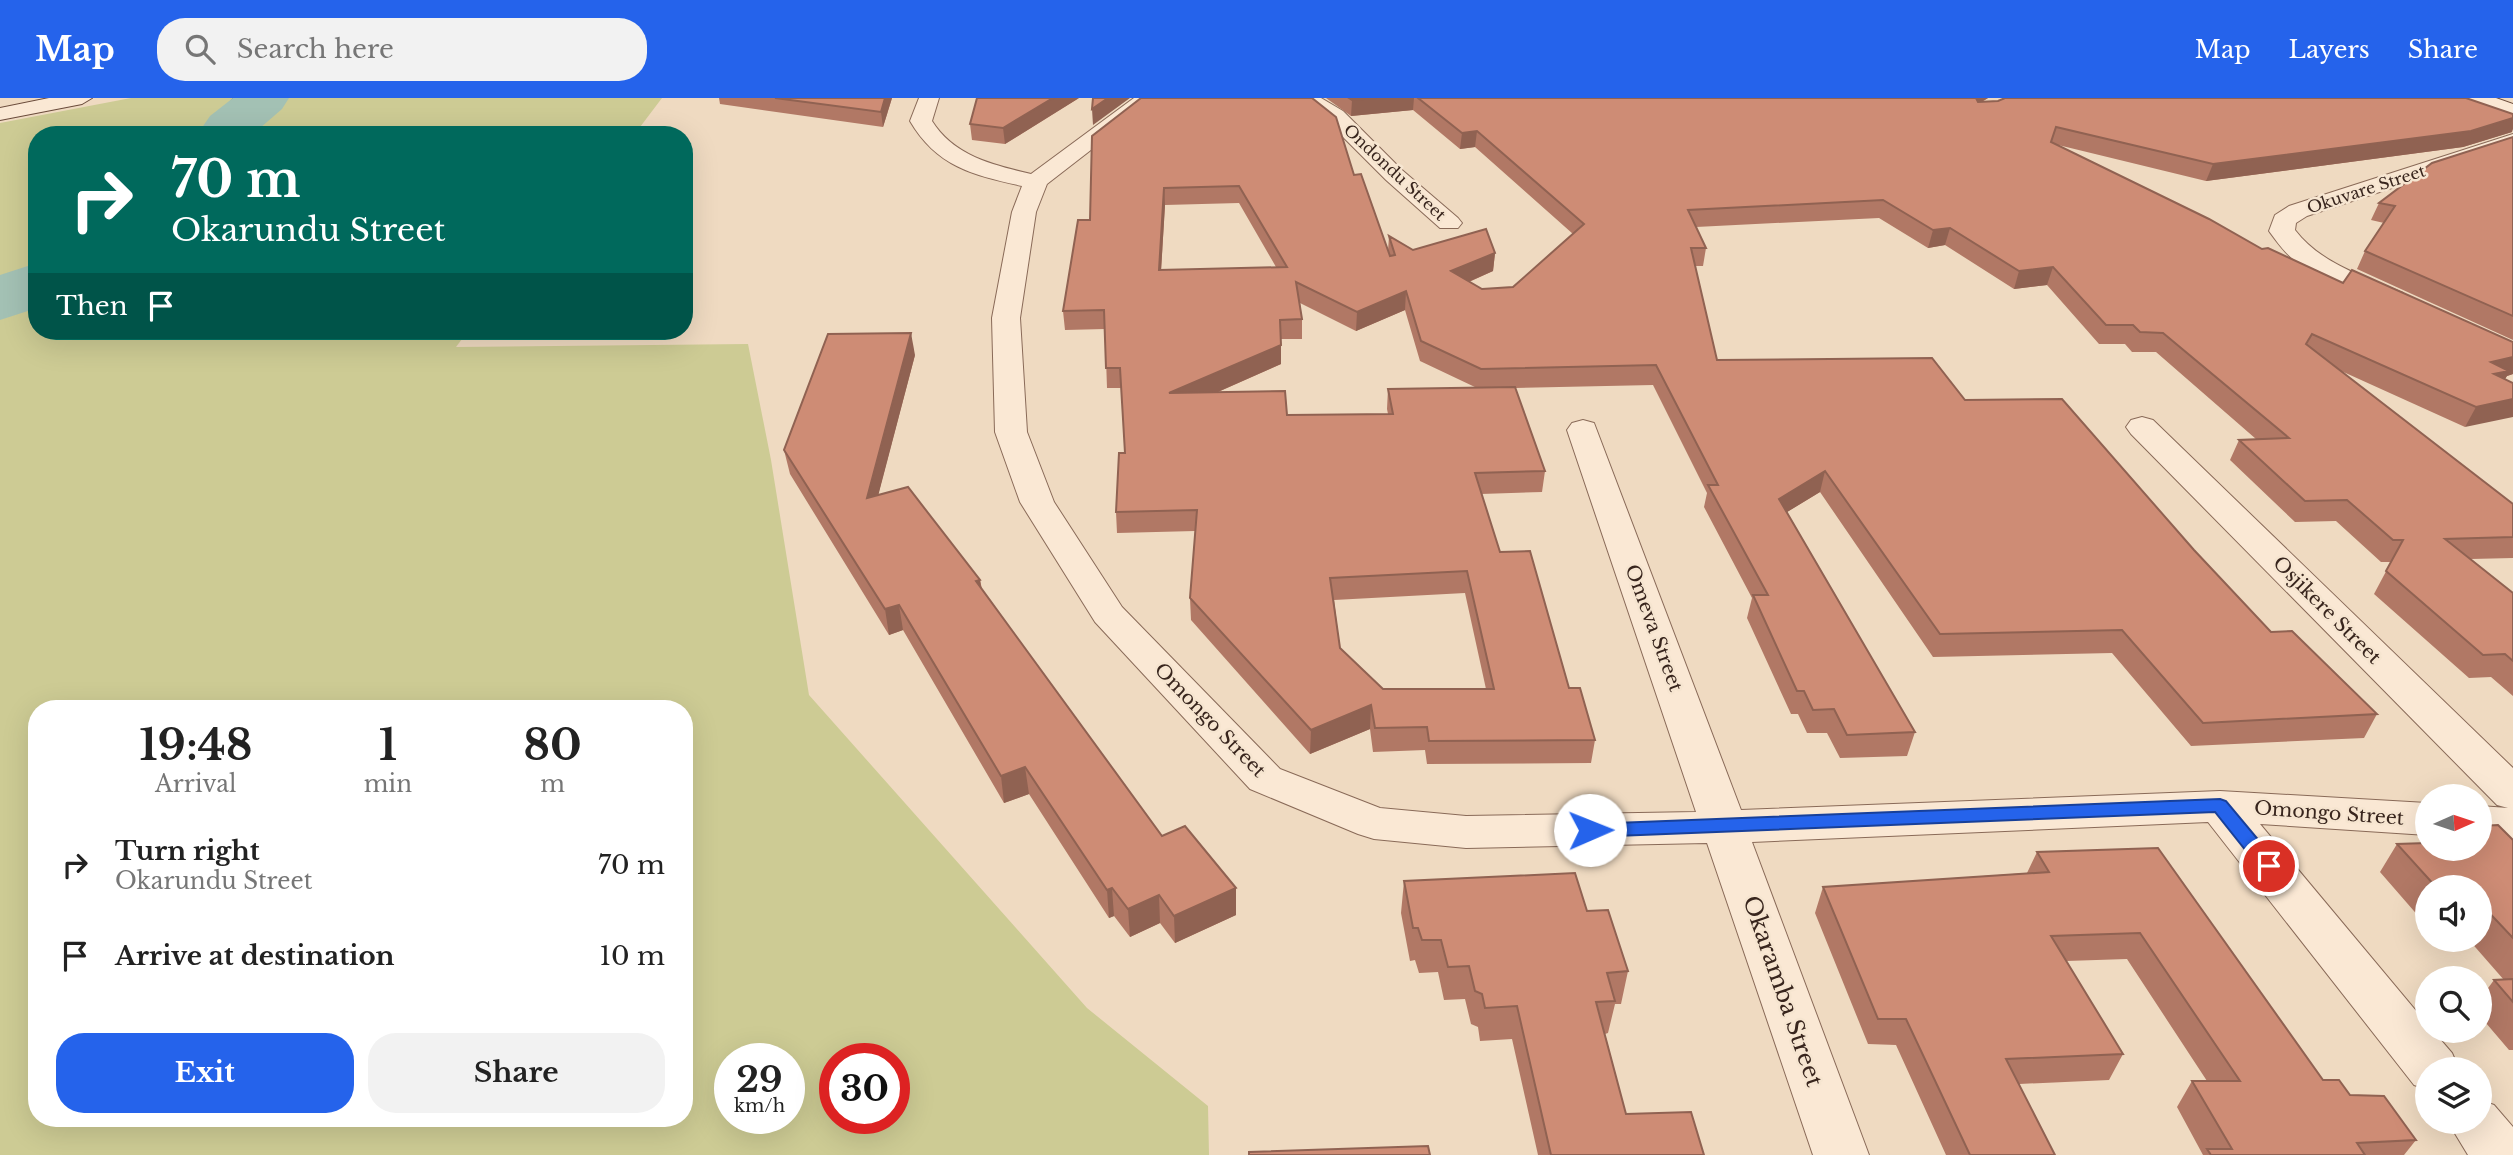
<!DOCTYPE html>
<html lang="en">
<head>
<meta charset="utf-8">
<style>
	:root { --surface:#fff; --page:#f2f2f2; --text:#222; --muted:#767676; --accent:#2563eb }
	body { margin:0; font-family:"Libre Baskerville",serif; background:var(--page); color:var(--text); height:100vh; display:flex; flex-direction:column; font-size:26px; white-space:nowrap }
	* { box-sizing:border-box; margin:0 }
	p { font-size:23px; color:var(--muted) }
	.icon { flex:none; width:38px; height:38px; fill:none; stroke:currentColor; stroke-width:2; stroke-linecap:round; stroke-linejoin:round }
	.map { position:relative; flex:1; overflow:hidden }
	.panel { position:absolute; left:28px; top:602px; width:665px; height:427px; display:flex; flex-direction:column; background:var(--surface); border-radius:28px; box-shadow:0 7px 28px #0002 }
	.panel>* { flex:none }
	.top-card { position:absolute; left:28px; top:28px; width:665px; height:214px; border-radius:28px; box-shadow:0 7px 28px #0002; background:#00695c; color:#fff; overflow:hidden }
	.needle { width:46px; rotate:87deg }
	.tools { position:absolute; left:2415px; top:686px; display:grid; gap:14px }
	.tools a { display:grid; place-items:center; width:77px; height:77px; border-radius:50%; background:var(--surface); box-shadow:0 7px 28px #0002; font-size:35px }
	.speed { position:absolute; left:714px; top:945px; display:flex; gap:14px; font-size:35px; font-weight:700; text-align:center }
	.speed>* { display:grid; place-content:center; width:91px; height:91px; border-radius:50%; background:var(--surface); box-shadow:0 7px 28px #0002; line-height:1 }
	.speed small { font-size:18px; font-weight:400 }
	.speed .limit { border:10px solid #d22; background:#fff; color:#111 }
	.pin { position:absolute; display:grid; place-items:center; width:60px; height:60px; color:#fff; margin:-30px; border:4px solid #fff; border-radius:50%; box-shadow:0 2px 7px #0007 }
	.me { position:absolute; width:77px; margin:-38px; rotate:89deg; stroke-linejoin:round; filter:drop-shadow(0 0 5px #0008) }
	.turn { display:flex; align-items:center; gap:24px; height:147px; padding:0 28px; font-size:32px }
	.turn .icon { width:91px; height:91px; stroke-width:2.5 }
	.turn b { display:block; font-size:49px; line-height:60px }
	.then { display:flex; align-items:center; height:66px; padding:0 28px; background:#0003; gap:14px; font-size:26px }
	.eta { display:flex; justify-content:space-evenly; align-items:center; height:119px; text-align:center }
	.eta b { font-size:42px; font-weight:700; line-height:49px }
	.cta { display:flex; gap:14px; margin-top:auto; padding:14px 28px }
	.cta a { flex:1; height:80px; border-radius:28px; background:var(--accent); color:#fff; font-size:28px; font-weight:700; line-height:80px; text-align:center }
	.cta a+a { background:var(--page); color:var(--text) }
	ul { padding:0; list-style:none }
	li { display:flex; align-items:center; gap:21px; height:91px; padding:0 28px }
	li div { flex:1 }
	li b { display:block; font-size:26px }
	li em { font-style:normal }
	header { display:flex; align-items:center; gap:42px; box-sizing:border-box; height:98px; padding:0 35px; background:var(--accent); color:#fff }
	header strong { font-size:33px }
	nav { display:flex; gap:38px; margin-inline-start:auto; font-size:24px }
	.search { width:490px; height:63px; background:var(--page); display:flex; align-items:center; gap:18px; box-sizing:border-box; padding:0 24px; border-radius:28px; color:var(--muted); font-size:26px }
	.map>svg:first-child { display:block }
	.green { fill:#cdcb94; fill-rule:evenodd }
	.water { fill:#a3c1b4; stroke:#6a8f80; stroke-width:2 }
	.lines { fill:none; stroke-linecap:round; stroke-linejoin:round }
	.river { fill:#a3c1b4; fill-rule:evenodd }
	.minor-casing { stroke:#896a58; stroke-width:2 }
	.secondary-casing { stroke:#6a4b3b; stroke-width:2 }
	.minor { fill:#fae8d4; fill-rule:evenodd }
	.secondary { fill:#fae8d4; fill-rule:evenodd }
	.wall { fill:#b17865; fill-rule:evenodd }
	.shaded-wall { fill:#906252 }
	.building { fill:#ce8c75; stroke:#906252; stroke-width:2; fill-rule:evenodd }
	.route { fill:#2563eb; stroke:#184099; stroke-width:2 }
	.labels { text-anchor:middle; dominant-baseline:central; stroke-width:5; stroke-linejoin:round; paint-order:stroke }
	.far-street-label { font-size:16px; fill:#38251d; stroke:#f6e5d0 }
	.street-label { font-size:19px; fill:#38251d; stroke:#f6e5d0 }
	.near-street-label { font-size:23px; fill:#38251d; stroke:#f6e5d0 }
</style>
</head>
<body>
<header>
<strong>Map</strong>
<div class="search"><svg class="icon" aria-label="search" viewBox="0 0 24 24"><circle cx="10" cy="10" r="6"/><path d="M15 15l6 6"/></svg>Search here</div>
<nav><a>Map</a><a>Layers</a><a>Share</a></nav>
</header>
<div class="map">
<svg width="2513" height="1057" viewBox="0 0 2513 1057">
	<rect width="100%" height="100%" fill="#efdac1"/>
	<path class="green" d="M131,0H662L634,37H37V233H468L456,249L748,246L771,362L809,597L1087,910L1208,1008L1209,1057H0V25ZM37,611H684V1020H37ZM730,961H789V1020H730ZM835,961H894V1020H835Z"/>
	<polygon class="water" points="234,0 284,0 260,14 219,18"/>
	<g class="lines">
		<g class="river">
			<polygon points="233,0 289,0 282,11 252,37 197,37 210,18"/>
			<polygon points="37,165 37,210 0,222 0,177"/>
		</g>
		<g class="minor-casing">
			<g id="minor">
				<path d="M919,0H939L932,23C954,58 993,67 1031,76L1134,0H1158L1047,86L1036,114L1020,220L1027,334L1054,404L1122,509L1280,671L1380,710L1466,718L1696,714L1567,332L1572,325L1583,322L1594,325L1741,712L2220,693L2427,705V737L2260,726L2427,926V933H2433L2452,955L2459,971H2427V991L2414,987L2208,724L1752,744L1869,1057H1813L1707,745L1466,750L1374,741L1358,736L1250,691L1095,524L1020,404L995,334L992,220L1012,114L1022,88C973,77 937,69 910,23Z"/>
				<polygon points="1296,0 1321,0 1343,13 1402,72 1458,120 1462,125 1458,130 1440,130 1386,82 1327,23"/>
				<path d="M2513,36V50L2307,118L2296,125L2295,132C2321,166 2365,179 2403,195L2407,201L2403,207C2379,213 2314,178 2294,162C2284,154 2277,144 2269,133L2275,117L2289,108Z"/>
				<polygon points="2142,319 2153,322 2513,670 2513,742 2480,740 2480,708 2508,710 2497,707 2131,336 2126,329 2131,322"/>
				<polygon points="2480,1002 2494,1007 2513,1029 2513,1057 2468,1057 2448,1024 2480,1024"/>
			</g>
		</g>
		<g class="secondary-casing">
			<g id="secondary">
				<polygon points="49,0 92,0 82,6 0,22 0,10"/>
				<polygon points="2466,0 2496,0 2513,6 2513,19 2469,4"/>
			</g>
		</g>
		<use href="#minor" class="minor"/>
		<use href="#secondary" class="secondary"/>
	</g>
	<g class="wall">
		<polygon points="719,0 892,0 883,29 720,6"/>
		<polygon points="1079,0 1005,46 972,42 970,26"/>
		<path d="M1141,0L1354,77L1388,153L1389,138L1413,152L1495,155L1493,173L1469,184L1482,191L1513,189L1573,136L1475,49L1460,51L1413,12L1351,18L1326,0H1988L1982,4L2512,34L2463,49L2206,83L2054,46L2262,151L2343,185L2513,244V276L2507,278L2465,329L2339,272L2513,406V460L2471,461L2513,495V598L2491,579L2469,580L2374,496L2391,464H2381L2336,423L2295,424L2230,362L2239,342L2256,341L2156,254H2132L2125,246H2099L2047,187L2014,191L1945,147L1928,150L1879,120L1696,129L1706,150L1703,168H1695L1717,262L1965,302L2194,452L2271,534L2377,616L2364,640L2191,648L2112,555L1933,559L1820,394L1787,414L1915,634L1907,658L1840,660L1827,635H1807L1798,616H1791L1747,520L1752,500L1704,409L1707,395L1653,287L1515,290L1545,373L1542,394L1481,396L1500,454L1595,642L1591,665L1427,666L1425,652L1373,654L1370,631L1310,656L1191,522L1190,500L1195,433L1117,435L1116,414L1125,355L1121,290H1107L1105,231L1065,232L1063,213L1090,122ZM1239,105L1276,169L1161,172L1165,107ZM1300,205L1356,233L1405,212L1420,263L1477,290L1388,291L1387,311L1388,316L1287,317L1218,294L1281,266V241H1302V221ZM1465,495L1486,591H1383L1340,550L1334,502Z"/>
		<polygon points="2513,39 2513,242 2357,171 2365,153 2384,125 2371,122 2379,105"/>
		<polygon points="915,257 878,397 980,482 982,491 1162,738 1236,790 1236,817 1175,845 1160,825 1130,839 1114,818 1109,820 1029,696 1004,705 903,532 889,537 790,376 784,352"/>
		<polygon points="2427,733 2427,751 2513,742 2513,952 2509,952 2480,918 2480,901 2494,882 2504,882 2469,842 2480,842 2480,789 2427,789 2427,828 2380,774 2397,746 2420,745"/>
		<polygon points="2158,750 2323,982 2350,997 2416,1042 2404,1057 2203,1057 2177,1009 2192,983 2207,983 2127,861 2066,863 2123,956 2109,982 2019,986 2055,1057 1946,1057 1896,947 1868,946 1815,815 1823,789 2027,775 2037,754"/>
		<polygon points="1404,783 1587,813 1628,873 1621,906 1615,906 1608,935 1605,936 1626,1016 1704,1057 1538,1057 1512,941 1480,943 1478,929 1471,926 1465,901 1444,902 1438,874 1419,875 1415,862 1410,863 1401,815"/>
	</g>
	<g class="shaded-wall">
		<polygon points="885,0 892,0 883,29 881,14"/>
		<polygon points="1053,0 1079,0 1005,46 1003,30"/>
		<polygon points="1108,0 1130,0 1093,27 1092,11"/>
		<polygon points="1376,0 1414,0 1413,12 1351,18 1352,2"/>
		<polygon points="1972,0 1988,0 1968,11"/>
		<polygon points="2513,20 2513,31 2512,34 2463,49 2206,83 2213,66"/>
		<polygon points="1477,33 1475,49 1460,51 1462,35"/>
		<polygon points="1164,90 1165,107 1160,190 1159,172"/>
		<polygon points="1950,130 1945,147 1928,150 1933,132"/>
		<polygon points="1495,155 1493,173 1450,192 1451,173"/>
		<polygon points="2053,169 2047,187 2014,191 2019,173"/>
		<polygon points="1406,193 1405,212 1356,233 1357,214"/>
		<polygon points="911,235 915,257 871,425 867,400"/>
		<polygon points="1281,247 1281,266 1170,315 1169,295"/>
		<polygon points="2513,259 2513,276 2507,278 2498,293 2491,264"/>
		<polygon points="2513,301 2513,319 2465,329 2476,309"/>
		<polygon points="1825,373 1820,394 1774,422 1779,401"/>
		<polygon points="980,482 984,507 976,483"/>
		<polygon points="899,507 903,532 889,537 885,511"/>
		<polygon points="1371,607 1370,631 1310,656 1311,632"/>
		<polygon points="1025,669 1029,696 1004,705 1001,678"/>
		<polygon points="1112,790 1114,818 1109,820 1107,792"/>
		<polygon points="1236,790 1236,817 1175,845 1174,818"/>
		<polygon points="1159,797 1160,825 1130,839 1128,811"/>
	</g>
	<g class="building">
		<polygon points="775,0 885,0 881,14"/>
		<polygon points="977,0 1053,0 1003,30 970,26"/>
		<polygon points="1093,0 1108,0 1092,11"/>
		<path d="M1141,0H1312L1336,19L1354,77L1361,76L1390,158L1395,157L1389,138L1413,152L1486,131L1495,155L1451,173L1482,191L1513,189L1584,126L1477,33L1462,35L1418,0H1976L1978,4L1998,3L2005,0H2466L2513,16V20L2471,33L2213,66L2056,29L2051,44L2209,121L2262,151L2268,150L2343,185L2352,172L2513,244V259L2491,264L2509,273L2494,276L2513,285V301L2476,309L2312,236L2306,246L2513,406V439L2445,441L2513,495V563L2505,556L2483,557L2386,473L2403,442H2393L2347,402L2305,403L2239,342L2289,340L2163,235L2140,234L2133,227H2106L2053,169L2019,173L1950,130L1933,132L1883,102L1688,112L1706,150H1691L1717,262L1932,260L1965,302L2062,301L2194,452L2271,534L2292,533L2377,616L2203,625L2122,532L1940,536L1825,373L1779,401L1915,634L1847,637L1834,611L1813,612L1804,593H1797L1753,497H1768L1708,387H1718L1656,267L1481,271L1421,243L1406,193L1357,214L1296,184L1302,221L1280,222L1281,247L1169,295L1285,293L1287,317L1393,316L1388,291L1515,289L1545,373L1475,375L1500,454L1530,453L1569,590H1580L1595,642L1429,643L1427,629L1375,630L1371,607L1311,632L1190,500L1197,412L1116,414L1119,355H1125L1120,270H1106L1104,212L1063,213L1078,122H1090L1092,38ZM1239,88L1287,169L1159,172L1164,90ZM1467,473L1494,591H1383L1340,550L1330,480Z"/>
		<polygon points="1349,0 1376,0 1352,2"/>
		<polygon points="2513,39 2513,218 2365,153 2395,108 2379,105 2432,65"/>
		<polygon points="911,235 867,400 908,389 980,482 976,483 1162,738 1185,728 1236,790 1174,818 1159,797 1128,811 1112,790 1107,792 1025,669 1001,678 899,507 885,511 784,352 828,236"/>
		<polygon points="2498,727 2513,742 2513,840 2480,805 2480,789 2436,789 2397,746 2427,745 2427,751 2480,751 2480,728"/>
		<polygon points="2158,750 2323,982 2339,982 2350,997 2384,998 2416,1042 2357,1045 2365,1057 2211,1057 2207,1051 2232,1051 2192,983 2240,983 2140,835 2051,838 2123,956 2006,961 2055,1057 1970,1057 1906,921 1878,921 1823,789 2049,774 2037,754"/>
		<polygon points="1575,775 1587,813 1608,812 1628,873 1607,875 1615,903 1596,904 1626,1016 1691,1014 1704,1057 1551,1057 1517,908 1485,910 1482,896 1475,893 1469,868 1448,869 1441,842 1422,842 1418,830 1413,830 1404,783"/>
		<polygon points="2513,881 2513,904 2494,882"/>
		<polygon points="1428,1048 1430,1057 1249,1057 1249,1054"/>
	</g>
	<polygon class="route" points="2220,701 2226,703 2276,763 2278,768 2276,773 2262,773 2215,714 1590,739 1580,732 1590,726"/>
	<g class="labels">
		<g class="far-street-label">
			<text transform="translate(1395 74) rotate(43)">Ondondu Street</text>
			<text transform="translate(2366 91) rotate(-18)">Okuvare Street</text>
		</g>
		<g class="street-label">
			<text transform="translate(2327 512) rotate(45)">Osjikere Street</text>
			<text transform="translate(1654 530) rotate(70)">Omeva Street</text>
			<text transform="translate(1210 622) rotate(46)">Omongo Street</text>
			<text transform="translate(2329 715) rotate(4)">Omongo Street</text>
		</g>
		<g class="near-street-label">
			<text transform="translate(1783 893) rotate(71)">Okaramba Street</text>
		</g>
	</g>
</svg>
<div class="tools">
<a><svg class="needle" viewBox="-14 -14 28 28"><path d="M0-13l5 13h-10z" fill="#e53935"/><path d="M0 13l5-13h-10z" fill="#767676"/></svg></a>
<a><svg class="icon" aria-label="sound" viewBox="0 0 24 24"><path d="M4 9h4l5-4v14l-5-4H4zM17 9q2 3 0 6"/></svg></a>
<a><svg class="icon" aria-label="search" viewBox="0 0 24 24"><circle cx="10" cy="10" r="6"/><path d="M15 15l6 6"/></svg></a>
<a><svg class="icon" aria-label="layers" viewBox="0 0 24 24"><path d="M12 4l9 5-9 5-9-5zM3 14l9 5 9-5"/></svg></a>
</div>
<div class="speed"><div>29<small>km/h</small></div><div class="limit">30</div></div>
<div class="pin" style="left:2269px;top:768px;background:#d93025"><svg class="icon" aria-label="arrive" viewBox="0 0 24 24"><path d="M6 21V4h12l-3 4 3 4H6"/></svg></div>
<svg class="me" style="left:1590px;top:732px" viewBox="-20 -20 40 40"><circle r="19" fill="#fff"/><path d="M0-13L10 11 0 6-10 11z" fill="#2563eb"/></svg>
<div class="top-card">
<div class="turn"><svg class="icon" aria-label="right" viewBox="0 0 24 24"><path d="M7 20v-9h11M14 6l5 5-5 5"/></svg><div><b>70 m</b>Okarundu Street</div></div>
<div class="then">Then<svg class="icon" aria-label="arrive" viewBox="0 0 24 24"><path d="M6 21V4h12l-3 4 3 4H6"/></svg></div>
</div>
<section class="panel">
<div class="eta">
<div><b>19:48</b><p>Arrival</p></div>
<div><b>1</b><p>min</p></div>
<div><b>80</b><p>m</p></div>
</div>
<ul>
<li><svg class="icon" aria-label="right" viewBox="0 0 24 24"><path d="M7 20v-9h11M14 6l5 5-5 5"/></svg><div><b>Turn right</b><p>Okarundu Street</p></div><em>70 m</em></li>
<li><svg class="icon" aria-label="arrive" viewBox="0 0 24 24"><path d="M6 21V4h12l-3 4 3 4H6"/></svg><div><b>Arrive at destination</b></div><em>10 m</em></li>
</ul>
<div class="cta"><a>Exit</a><a>Share</a></div>
</section>
</div>
</body>
</html>
